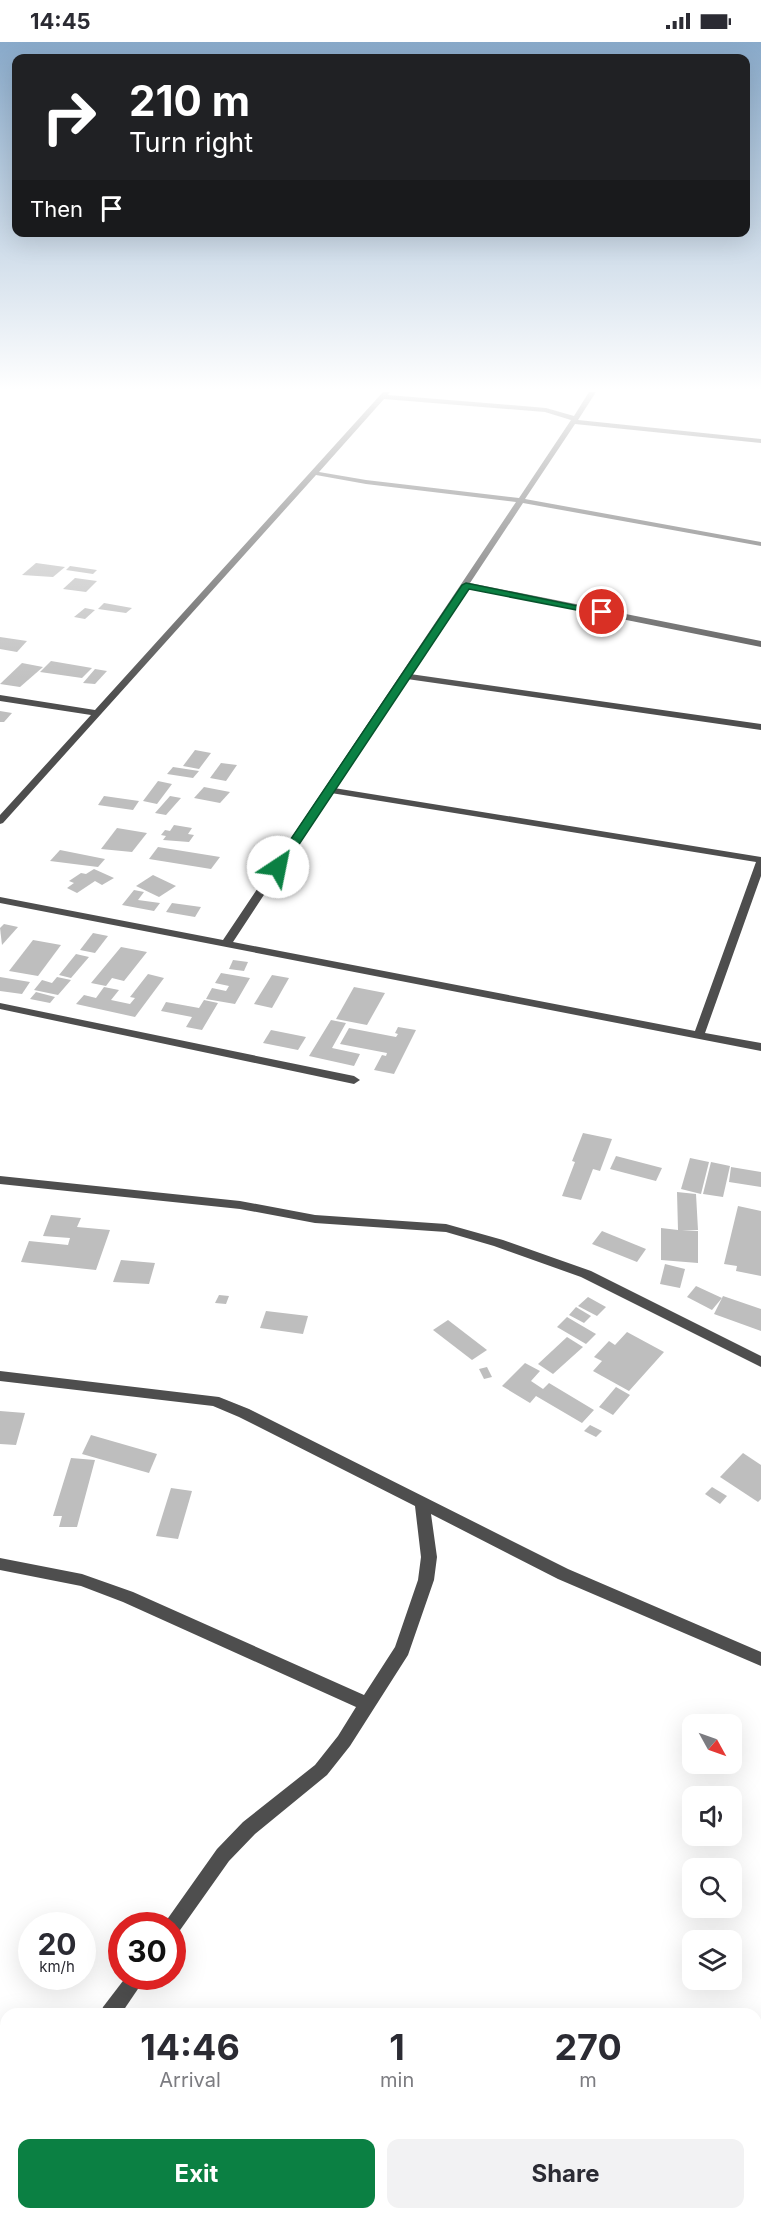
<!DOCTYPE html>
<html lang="en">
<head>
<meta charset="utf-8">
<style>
	:root { --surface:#fff; --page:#f2f2f3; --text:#2b2b33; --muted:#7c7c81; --accent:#0b8043 }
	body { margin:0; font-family:Inter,sans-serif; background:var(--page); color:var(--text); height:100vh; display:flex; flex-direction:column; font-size:22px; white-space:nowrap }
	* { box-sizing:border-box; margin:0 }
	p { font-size:20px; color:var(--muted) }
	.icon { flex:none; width:33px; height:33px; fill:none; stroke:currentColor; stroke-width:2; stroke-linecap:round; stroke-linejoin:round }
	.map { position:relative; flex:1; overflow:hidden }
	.panel { position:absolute; left:0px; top:1966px; width:762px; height:212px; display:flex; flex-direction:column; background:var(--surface); border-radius:18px 18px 0 0; box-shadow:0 6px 24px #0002 }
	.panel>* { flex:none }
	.top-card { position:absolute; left:12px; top:12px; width:738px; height:183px; border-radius:12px; box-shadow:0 6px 24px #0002; background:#202124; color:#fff; overflow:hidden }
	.needle { width:39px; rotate:130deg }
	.fabs { position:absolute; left:682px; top:1672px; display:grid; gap:12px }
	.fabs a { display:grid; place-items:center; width:60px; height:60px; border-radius:12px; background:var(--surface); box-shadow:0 6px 24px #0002; font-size:30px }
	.speed { position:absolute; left:18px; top:1870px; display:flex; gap:12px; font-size:30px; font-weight:700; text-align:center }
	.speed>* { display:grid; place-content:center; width:78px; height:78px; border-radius:50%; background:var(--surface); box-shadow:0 6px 24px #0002; line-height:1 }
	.speed small { font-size:15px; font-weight:400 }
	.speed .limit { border:9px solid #d22; background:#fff; color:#111 }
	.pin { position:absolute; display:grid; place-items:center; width:51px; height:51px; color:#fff; margin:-26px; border:3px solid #fff; border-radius:50%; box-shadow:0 2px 6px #0007 }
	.me { position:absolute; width:66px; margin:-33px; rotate:34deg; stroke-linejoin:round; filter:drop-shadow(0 0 4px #0008) }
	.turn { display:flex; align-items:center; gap:21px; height:126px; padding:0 18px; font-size:27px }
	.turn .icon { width:78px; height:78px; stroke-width:2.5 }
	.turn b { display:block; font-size:42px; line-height:51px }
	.then { display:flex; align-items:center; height:57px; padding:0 18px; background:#0003; gap:12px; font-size:22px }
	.eta { display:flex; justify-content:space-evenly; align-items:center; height:102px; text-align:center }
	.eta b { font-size:36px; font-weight:700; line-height:42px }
	.primary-button { display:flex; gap:12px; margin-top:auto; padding:12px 18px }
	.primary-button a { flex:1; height:69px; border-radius:12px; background:var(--accent); color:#fff; font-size:24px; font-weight:700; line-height:69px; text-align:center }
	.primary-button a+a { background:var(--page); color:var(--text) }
	.status { display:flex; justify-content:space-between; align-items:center; height:42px; padding:0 30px; background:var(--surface); direction:ltr }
	.status svg { height:16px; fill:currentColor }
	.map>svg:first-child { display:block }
	.building { fill:#bebebe }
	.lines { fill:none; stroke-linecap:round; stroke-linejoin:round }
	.minor { fill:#4e4e4e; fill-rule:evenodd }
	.route { fill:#0b8043; stroke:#07532c; stroke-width:1.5 }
</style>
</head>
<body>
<div class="status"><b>14:45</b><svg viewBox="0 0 49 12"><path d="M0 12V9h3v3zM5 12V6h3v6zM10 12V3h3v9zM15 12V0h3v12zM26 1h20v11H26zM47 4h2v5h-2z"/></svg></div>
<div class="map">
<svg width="761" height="2177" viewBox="0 0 761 2177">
	<rect width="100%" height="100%" fill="#fff"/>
	<g class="building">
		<polygon points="36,521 65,525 53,535 22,533"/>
		<polygon points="70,524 97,528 93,532 66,528"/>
		<polygon points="75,536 97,539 86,550 63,547"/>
		<polygon points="104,561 132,566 126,571 98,567"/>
		<polygon points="85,566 95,568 85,577 74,575"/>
		<polygon points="0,595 27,599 17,610 0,607"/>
		<polygon points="51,619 92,626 82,636 40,630"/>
		<polygon points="22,621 43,625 20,645 0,642"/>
		<polygon points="95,627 107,629 95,642 83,641"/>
		<polygon points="0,669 12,671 4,680 0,680"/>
		<polygon points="195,708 211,711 199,727 183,724"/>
		<polygon points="221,721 237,723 226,739 210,736"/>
		<polygon points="173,725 199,729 193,736 167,732"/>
		<polygon points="158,739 172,742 157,762 143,759"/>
		<polygon points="204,745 230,750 220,761 194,756"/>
		<polygon points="104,754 139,759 133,768 98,763"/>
		<polygon points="170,754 181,756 166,773 155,771"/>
		<polygon points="174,783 192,786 188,792 194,793 189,800 163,798 166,794 161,793 165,788 170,789"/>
		<polygon points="117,786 147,791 132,810 101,807"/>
		<polygon points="158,805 220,815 211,827 149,817"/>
		<polygon points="60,808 105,817 98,825 50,819"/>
		<polygon points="94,827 114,836 102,843 95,839 77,851 67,846 74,841 69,839 81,831 86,832"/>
		<polygon points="153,833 176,844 159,855 136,844"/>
		<polygon points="134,848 144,850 138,858 160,861 154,869 122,863"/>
		<polygon points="172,861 201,865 195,875 166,870"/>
		<polygon points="4,882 18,885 2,903 0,886"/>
		<polygon points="93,891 108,894 95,911 80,908"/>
		<polygon points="33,898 61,903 38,934 9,929"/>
		<polygon points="121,905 147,910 124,939 112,936 106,944 91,941"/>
		<polygon points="76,912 89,915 71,936 59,933"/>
		<polygon points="233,918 248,920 244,929 229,927"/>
		<polygon points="221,931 250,936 235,962 206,957 212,946 226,949 229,944 215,941"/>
		<polygon points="148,932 164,936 135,975 76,962 84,953 96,956 104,945 119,948 111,958 130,962 135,956 130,955"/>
		<polygon points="272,933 289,936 272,966 254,962"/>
		<polygon points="0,935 30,940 22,952 0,949"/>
		<polygon points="57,935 71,938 58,953 34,948 42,938 52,941"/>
		<polygon points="354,945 385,951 367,983 336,977"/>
		<polygon points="36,950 55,955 50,961 30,957"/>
		<polygon points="204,958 218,961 202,988 186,985 192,975 161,969 166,960 199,966"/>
		<polygon points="331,978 346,981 332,1006 360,1012 354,1024 309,1014"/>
		<polygon points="398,985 416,988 394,1032 374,1028 382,1013 386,1014 387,1011 340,1002 349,986 396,995 398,992 395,991"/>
		<polygon points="271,988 306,995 298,1008 263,1001"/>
		<polygon points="583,1091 612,1097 600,1129 593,1127 581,1158 562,1154 575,1120 572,1119"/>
		<polygon points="616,1114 662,1126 656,1139 610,1127"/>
		<polygon points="690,1116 709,1120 701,1152 681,1147"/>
		<polygon points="711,1120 730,1124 723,1155 703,1152"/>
		<polygon points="731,1125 761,1130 761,1145 729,1140"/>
		<polygon points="677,1150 696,1152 698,1188 682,1188 698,1189 698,1221 661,1218 661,1186 678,1188"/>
		<polygon points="738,1164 761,1169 761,1234 736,1229 737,1224 724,1222"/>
		<polygon points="51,1173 81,1176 77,1185 110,1188 96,1228 21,1220 29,1199 68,1203 70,1196 43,1194"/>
		<polygon points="602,1189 646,1207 637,1220 592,1202"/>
		<polygon points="121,1218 155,1221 149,1242 113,1240"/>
		<polygon points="665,1222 685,1227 680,1246 660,1242"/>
		<polygon points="696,1244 722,1256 712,1268 687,1255"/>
		<polygon points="219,1253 229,1254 226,1262 215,1261"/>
		<polygon points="723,1254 761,1267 761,1289 714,1272"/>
		<polygon points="588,1255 606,1265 597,1274 578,1264"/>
		<polygon points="576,1265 591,1274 584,1281 569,1273"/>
		<polygon points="266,1269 308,1274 303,1292 260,1286"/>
		<polygon points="567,1275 596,1292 586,1302 557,1285"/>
		<polygon points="448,1278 487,1308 472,1318 433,1288"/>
		<polygon points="627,1290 664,1310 629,1349 593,1329 602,1319 594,1315 609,1299 615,1303"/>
		<polygon points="567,1295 583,1305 553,1332 538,1322"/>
		<polygon points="525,1321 540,1329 531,1339 543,1347 549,1341 594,1368 582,1381 536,1354 530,1361 502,1344"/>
		<polygon points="487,1325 492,1335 484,1337 479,1327"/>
		<polygon points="616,1345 630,1353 613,1373 599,1365"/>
		<polygon points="0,1369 25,1371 16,1403 0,1402"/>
		<polygon points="590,1383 602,1389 596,1395 584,1389"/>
		<polygon points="91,1393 157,1412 149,1431 82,1412"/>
		<polygon points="743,1411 761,1423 761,1457 758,1460 720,1435"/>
		<polygon points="71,1416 95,1418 77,1485 59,1485 62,1474 53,1474"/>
		<polygon points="712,1445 727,1454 720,1462 705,1452"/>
		<polygon points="171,1446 192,1449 178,1497 156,1494"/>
	</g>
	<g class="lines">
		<g class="minor">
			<path d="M383,350H390L388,353L546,366L574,374L589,350H596L578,378L761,397V401L575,382L525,457L761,500V504L523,461L470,541L761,599V605L467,546L410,632L761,682V688L407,637L334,746L761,815V834L705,991L761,1001V1009L0,861V855L223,898L516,460L366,442L316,433L3,781L0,782V773L91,673L0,659V653L95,668ZM384,357L545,370L571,378L519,456L366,438L319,430ZM331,751L756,820L695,989L233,900Z"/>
			<polygon points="0,961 354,1034 360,1038 354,1042 0,967"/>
			<polygon points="0,1134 240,1159 315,1173 446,1182 503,1198 591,1229 761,1314 761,1325 581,1235 494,1204 446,1190 315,1181 240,1167 0,1142"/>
			<polygon points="0,1329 219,1355 249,1367 568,1527 761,1610 761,1624 558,1537 431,1472 437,1515 434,1538 408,1613 350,1704 327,1733 255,1792 229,1819 178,1891 172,1894 172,1884 163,1884 166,1879 217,1807 243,1780 315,1723 338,1694 356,1665 123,1560 81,1544 0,1528 0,1516 82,1532 133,1550 364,1653 395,1605 418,1538 421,1515 415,1464 239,1375 213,1364 0,1339"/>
			<polygon points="126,1935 146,1935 121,1972 101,1972 103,1965"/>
			<polygon points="6,2079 6,2101 0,2104 0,2082"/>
		</g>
	</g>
	<linearGradient id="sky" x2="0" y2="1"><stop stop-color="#89aaca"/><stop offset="0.53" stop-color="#fff"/><stop offset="1" stop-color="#fff" stop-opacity="0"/></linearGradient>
	<rect width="761" height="655" fill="url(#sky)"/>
	<polygon class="route" points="466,541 607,570 602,573 469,547 282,828 274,828 272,825 462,543"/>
</svg>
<div class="fabs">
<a><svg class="needle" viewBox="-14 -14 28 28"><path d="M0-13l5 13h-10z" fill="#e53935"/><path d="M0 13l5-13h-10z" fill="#7c7c81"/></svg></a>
<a><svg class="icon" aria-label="sound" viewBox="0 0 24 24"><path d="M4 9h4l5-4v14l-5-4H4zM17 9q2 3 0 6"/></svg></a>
<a><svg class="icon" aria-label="search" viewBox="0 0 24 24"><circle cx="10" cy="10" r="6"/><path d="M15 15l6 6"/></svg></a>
<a><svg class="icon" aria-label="layers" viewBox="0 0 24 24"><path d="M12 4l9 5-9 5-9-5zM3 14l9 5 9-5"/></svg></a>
</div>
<div class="speed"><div>20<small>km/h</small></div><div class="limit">30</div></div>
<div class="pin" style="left:602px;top:570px;background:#d93025"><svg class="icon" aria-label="arrive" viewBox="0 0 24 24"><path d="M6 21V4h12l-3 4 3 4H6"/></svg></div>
<svg class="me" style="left:278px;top:825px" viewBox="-20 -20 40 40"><circle r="19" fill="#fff"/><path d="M0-13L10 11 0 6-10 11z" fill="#0b8043"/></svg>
<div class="top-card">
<div class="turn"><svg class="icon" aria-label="right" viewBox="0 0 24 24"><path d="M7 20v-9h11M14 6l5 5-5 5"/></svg><div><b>210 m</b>Turn right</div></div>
<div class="then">Then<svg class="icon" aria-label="arrive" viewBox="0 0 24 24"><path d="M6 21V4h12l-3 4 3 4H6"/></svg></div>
</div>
<section class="panel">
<div class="eta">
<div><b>14:46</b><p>Arrival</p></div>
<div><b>1</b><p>min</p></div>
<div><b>270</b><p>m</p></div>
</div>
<div class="primary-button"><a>Exit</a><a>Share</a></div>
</section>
</div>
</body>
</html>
